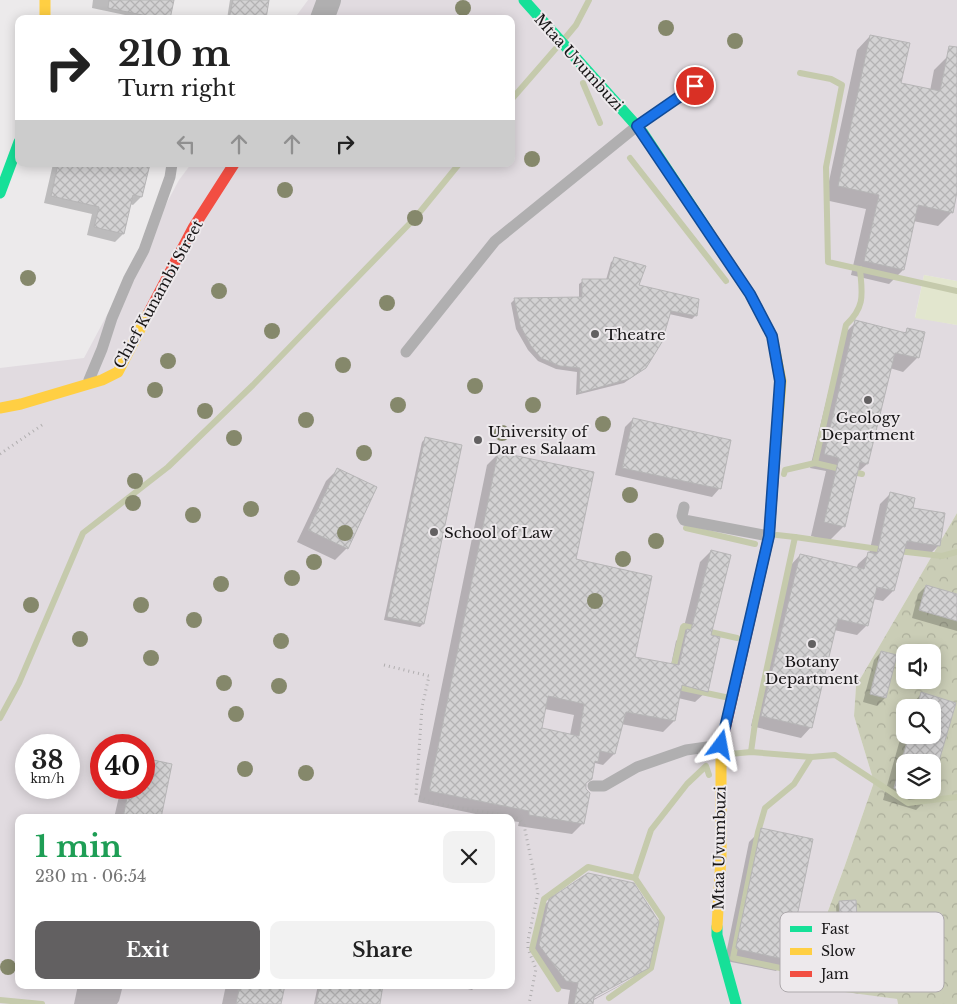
<!DOCTYPE html>
<html lang="en">
<head>
<meta charset="utf-8">
<style>
	:root { --surface:#fff; --page:#f2f2f2; --text:#222; --muted:#767676; --accent:#626061 }
	body { margin:0; font-family:"Libre Baskerville",serif; background:var(--page); color:var(--text); height:100vh; display:flex; flex-direction:column; font-size:19px; white-space:nowrap }
	* { box-sizing:border-box; margin:0 }
	p { font-size:16px; color:var(--muted) }
	.icon { flex:none; width:28px; height:28px; fill:none; stroke:currentColor; stroke-width:2; stroke-linecap:round; stroke-linejoin:round }
	.map { position:relative; flex:1; overflow:hidden }
	.panel { position:absolute; left:15px; top:814px; width:500px; height:175px; display:flex; flex-direction:column; background:var(--surface); border-radius:10px; box-shadow:0 2px 12px #0003 }
	.panel>* { flex:none }
	.hud { position:absolute; left:15px; top:15px; width:500px; height:152px; border-radius:10px; box-shadow:0 2px 12px #0003; background:#fff; color:var(--text); overflow:hidden }
	.tools { position:absolute; left:896px; top:644px; display:grid; gap:10px }
	.tools a { display:grid; place-items:center; width:45px; height:45px; border-radius:10px; background:var(--surface); box-shadow:0 2px 12px #0003; font-size:25px }
	.speed { position:absolute; left:15px; top:734px; display:flex; gap:10px; font-size:25px; font-weight:700; text-align:center }
	.speed>* { display:grid; place-content:center; width:65px; height:65px; border-radius:50%; background:var(--surface); box-shadow:0 2px 12px #0003; line-height:1 }
	.speed small { font-size:12px; font-weight:400 }
	.speed .limit { border:8px solid #d22; background:#fff; color:#111 }
	.pin { position:absolute; display:grid; place-items:center; width:42px; height:42px; color:#fff; margin:-21px; border:2px solid #fff; border-radius:50%; box-shadow:0 1px 5px #0007 }
	.me { position:absolute; width:55px; margin:-28px; rotate:13deg; stroke-linejoin:round; filter:drop-shadow(0 0 4px #0008) }
	.turn { display:flex; align-items:center; gap:18px; height:105px; padding:0 20px; font-size:22px }
	.turn .icon { width:65px; height:65px; stroke-width:2.5 }
	.turn b { display:block; font-size:35px; line-height:42px }
	.lanes { display:flex; align-items:center; height:48px; padding:0 20px; background:#0003; justify-content:center; gap:25px; direction:ltr }
	.lanes .off { opacity:.35 }
	.round { display:grid; place-items:center; flex:none; width:52px; height:52px; border-radius:10px; background:var(--page) }
	.headline { display:flex; align-items:center; justify-content:space-between; height:85px; padding:0 20px }
	h1 { font-size:30px; font-weight:800; line-height:38px; color:#1e9e55 }
	.button { display:flex; gap:10px; margin-top:auto; padding:10px 20px }
	.button a { flex:1; height:58px; border-radius:10px; background:var(--accent); color:#fff; font-size:20px; font-weight:800; line-height:58px; text-align:center }
	.button a+a { background:var(--page); color:var(--text) }
	.map>svg:first-child { display:block }
	.built { fill:#e1dbe0; fill-rule:evenodd }
	.grass { fill:#e2e6ce }
	.forest { fill:url(#forest-crowns); fill-rule:evenodd }
	.shadow { fill:#0003; fill-rule:evenodd }
	.lines { fill:none; stroke-linecap:round; stroke-linejoin:round }
	.stream { stroke:#c5caac; stroke-width:6 }
	.building { fill:url(#building-cross-hatch); stroke:#b6b5b6; fill-rule:evenodd }
	.path { stroke:#b0aeaf; stroke-width:3; stroke-dasharray:1 4; stroke-linecap:butt }
	.lane { stroke:#b0afb0; stroke-width:11 }
	.street { stroke:#b0afb0; stroke-width:24 }
	.fast { stroke:#16e098; stroke-width:11 }
	.slow { stroke:#ffcf43; stroke-width:11 }
	.jam { stroke:#f24e42; stroke-width:11 }
	.tree { fill:#85886b }
	.route-casing { stroke:#114b97; stroke-width:12 }
	.route { stroke:#1a73e8; stroke-width:9 }
	.poi-dot { fill:#626061; stroke:#ede9ec; stroke-width:2 }
	.labels { text-anchor:middle; dominant-baseline:central; stroke-width:4; stroke-linejoin:round; paint-order:stroke }
	.street-label { font-size:15px; fill:#171516; stroke:#ede9ec }
	.poi-label { font-size:15px; fill:#171516; stroke:#ede9ec; text-anchor:start }
	.key { fill:#ede9ec; stroke:#ada9ac; stroke-width:1 }
	.key-label { font-size:14px; fill:#171516 }
</style>
</head>
<body>
<div class="map">
<svg width="957" height="1004" viewBox="0 0 957 1004">
	<defs>
		<pattern id="forest-crowns" width="20" height="18" patternUnits="userSpaceOnUse" patternTransform="scale(1.25)"><rect width="20" height="18" fill="#cacdb6"/><path d="M2 6a3 3 0 1 1 6 0M12 15a3 3 0 1 1 6 0" fill="none" stroke="#adaf9c"/></pattern>
		<pattern id="building-cross-hatch" width="8" height="8" patternUnits="userSpaceOnUse" patternTransform="scale(1.25)"><rect width="8" height="8" fill="#d3d2d3"/><path d="M0 0l8 8M0 8l8-8" fill="none" stroke="#b4b3b4"/></pattern>
	</defs>
	<rect width="100%" height="100%" fill="#eceaeb"/>
	<path class="built" d="M308,0H957V281L924,275L915,317L957,325V513L856,686L854,716L874,782L844,868L800,985L897,999L898,1004H0V368L84,358L179,180L191,164H511V19H294ZM26,745H69V788H26ZM101,745H144V788H101ZM19,818H511V985H19Z"/>
	<polygon class="grass" points="924,275 957,281 957,325 915,318"/>
	<path class="forest" d="M957,513V1004H898L897,999L800,986L844,868L874,782L854,716L856,686ZM905,652H932V680H905ZM905,708H932V735H905ZM905,762H932V790H905Z"/>
	<g class="shadow">
		<polygon points="93,0 173,0 169,19 144,19 92,8"/>
		<polygon points="230,0 268,0 264,19 227,19"/>
		<polygon points="870,36 900,84 930,91 934,70 948,56 957,58 957,186 952,212 938,226 913,221 903,270 889,284 851,275 866,209 825,200 857,50"/>
		<polygon points="53,164 149,164 141,197 133,205 130,204 123,234 115,242 87,235 92,214 44,203"/>
		<polygon points="615,259 638,286 696,315 692,319 669,314 641,371 624,383 576,395 577,372 556,369 538,361 528,350 516,329 511,303 515,299 579,298 579,284 583,281 606,280 611,262"/>
		<polygon points="856,322 904,333 908,330 917,358 903,372 890,368 867,464 855,475 843,527 829,541 811,536 826,471 810,468 842,336"/>
		<polygon points="633,419 730,441 719,489 712,497 615,475 625,427"/>
		<polygon points="426,438 423,624 420,627 384,620 422,442"/>
		<path d="M498,454L575,560L633,658L671,665L676,641L682,635L700,562L711,551L707,691L695,702L678,698L674,721L663,732L621,724L614,754L603,765L595,763L593,765L584,786L588,793L583,823L572,834L518,826L519,822L511,821V818H495L418,802L487,465ZM545,709L574,715L570,735L541,729Z"/>
		<polygon points="338,469 347,548 335,560 297,542 326,481"/>
		<polygon points="890,494 939,545 928,556 903,552 893,591 883,601 873,599 867,625 857,635 834,630 811,727 801,738 751,726 790,566 800,555 856,569 858,564 869,554 880,504"/>
		<polygon points="926,586 957,595 957,631 912,618 918,594"/>
		<polygon points="881,652 896,656 885,698 877,706 863,702 874,660"/>
		<polygon points="921,694 955,704 932,762 905,762 905,790 930,790 928,798 916,810 883,800 905,722 905,735 932,735 932,708 909,708"/>
		<polygon points="144,760 171,765 159,818 114,818 121,788 144,788"/>
		<polygon points="761,830 787,959 776,971 726,961 725,959 749,842"/>
		<polygon points="550,900 648,967 643,973 643,970 588,999 590,1001 643,973 592,1001 591,1004 568,1004 570,990 558,988 532,953 541,908"/>
		<polygon points="839,902 856,918 852,921 837,923 836,906"/>
		<polygon points="78,985 123,985 119,1001 117,1004 74,1004"/>
		<polygon points="226,985 284,985 280,1004 222,1004"/>
		<polygon points="318,985 382,985 378,1004 314,1004"/>
		<polygon points="451,985 477,985 472,990"/>
	</g>
	<g class="lines">
		<g class="stream">
			<polyline points="566,37 576,25 589,0"/>
			<polyline points="800,73 831,79 842,85 826,167 828,262 957,291"/>
			<polyline points="583,83 600,123"/>
			<polyline points="511,100 558,46"/>
			<polyline points="630,158 726,281"/>
			<path d="M860,269C862,293 866,306 846,325L815,463L862,474"/>
			<polyline points="784,474 785,470 815,463"/>
			<polyline points="686,528 755,544"/>
			<polyline points="777,535 795,537"/>
			<polyline points="898,551 942,556 957,552"/>
			<polyline points="673,670 683,627 684,626 737,638"/>
			<polyline points="673,686 725,697"/>
			<polyline points="0,718 19,683 83,533 168,467 253,385 415,218 459,164"/>
			<polyline points="751,752 755,723 795,537 885,550"/>
			<polyline points="730,754 751,752 811,757 835,755 908,803 957,797"/>
			<polyline points="635,878 651,830 687,784 706,766 709,775"/>
			<polyline points="785,969 733,958 758,832 765,808 794,784 811,757"/>
			<polyline points="558,989 532,949 544,899 588,867 635,878 662,918 651,968 609,998"/>
			<polyline points="0,1000 42,1004"/>
		</g>
	</g>
	<g class="building">
		<polygon points="109,0 174,0 170,19 162,19 108,8"/>
		<polygon points="233,0 269,0 266,19 229,19"/>
		<polygon points="870,35 910,43 901,83 940,91 949,46 957,47 957,192 953,213 918,205 904,270 864,261 879,195 838,186"/>
		<polygon points="58,164 150,164 142,197 133,195 124,234 94,227 99,207 51,196"/>
		<polygon points="614,257 646,266 639,285 699,299 697,316 671,311 662,342 646,368 629,379 579,393 580,368 560,366 541,358 531,346 520,325 514,298 582,297 582,279 608,279"/>
		<polygon points="855,320 906,333 907,328 925,332 919,358 895,353 868,464 860,462 845,527 824,522 839,458 824,454"/>
		<polygon points="633,418 731,440 721,489 622,468"/>
		<polygon points="425,437 462,445 424,624 387,617"/>
		<path d="M498,452L594,472L576,559L652,576L635,657L679,665L687,629L691,630L711,550L731,555L711,635L720,637L708,692L682,685L675,721L626,712L615,754L600,751L598,762L595,761L592,779L586,783V789L590,793L584,824L529,815V811L429,791ZM548,696L584,704L579,736L542,728Z"/>
		<polygon points="337,468 377,487 348,549 308,530"/>
		<polygon points="890,492 915,498 913,508 945,513 940,546 907,541 894,591 877,587 868,626 838,619 812,728 761,716 800,554 864,569 868,552 877,554"/>
		<polygon points="926,585 957,594 957,621 919,610"/>
		<polygon points="881,651 897,655 886,698 870,694"/>
		<polygon points="921,692 956,703 932,785 932,762 905,762 905,790 931,790 929,798 894,788 909,735 932,735 932,708 917,708"/>
		<polygon points="144,758 172,764 161,818 123,818 129,788 144,788"/>
		<polygon points="761,828 813,839 788,960 737,949 736,947"/>
		<polygon points="588,873 634,883 659,922 649,968 594,997 593,1004 574,1004 578,983 566,981 539,945 549,899"/>
		<polygon points="856,900 857,918 840,920 839,901"/>
		<polygon points="240,985 285,985 281,1004 236,1004"/>
		<polygon points="320,985 383,985 380,1004 316,1004"/>
	</g>
	<g class="lines">
		<g class="path">
			<polyline points="0,454 45,423"/>
			<polyline points="384,665 429,676 422,707 416,795 433,803 509,816 519,819 524,825 538,893 528,940 528,949 536,969 529,1004"/>
		</g>
		<g class="lane">
			<polyline points="406,352 495,241 637,126 695,86"/>
			<polyline points="89,380 102,349 112,318 129,278 144,250 170,177 172,164"/>
			<polyline points="684,507 682,516 684,520 769,536"/>
			<polyline points="593,786 604,786 637,767 686,750 721,745"/>
		</g>
		<polyline class="street" points="322,19 329,0"/>
		<g class="fast">
			<polyline points="524,0 643,133 708,231"/>
			<polyline points="0,193 19,142"/>
			<polyline points="717,927 717,935 736,1004"/>
		</g>
		<g class="slow">
			<polyline points="45,0 45,19"/>
			<polyline points="708,231 750,294 772,336 781,381 774,468"/>
			<polyline points="0,408 21,404 102,380 118,372 149,312"/>
			<polyline points="717,927 721,856 721,745 724,734"/>
		</g>
		<g class="jam">
			<polyline points="149,312 193,228 234,164"/>
			<polyline points="724,734 769,536 774,468"/>
		</g>
	</g>
	<g class="tree">
		<circle cx="463" cy="8" r="8"/>
		<circle cx="666" cy="28" r="8"/>
		<circle cx="735" cy="41" r="8"/>
		<circle cx="532" cy="159" r="8"/>
		<circle cx="285" cy="190" r="8"/>
		<circle cx="415" cy="218" r="8"/>
		<circle cx="28" cy="278" r="8"/>
		<circle cx="219" cy="291" r="8"/>
		<circle cx="387" cy="303" r="8"/>
		<circle cx="272" cy="331" r="8"/>
		<circle cx="168" cy="361" r="8"/>
		<circle cx="343" cy="365" r="8"/>
		<circle cx="475" cy="386" r="8"/>
		<circle cx="155" cy="390" r="8"/>
		<circle cx="398" cy="405" r="8"/>
		<circle cx="533" cy="405" r="8"/>
		<circle cx="205" cy="411" r="8"/>
		<circle cx="306" cy="420" r="8"/>
		<circle cx="603" cy="424" r="8"/>
		<circle cx="502" cy="433" r="8"/>
		<circle cx="234" cy="438" r="8"/>
		<circle cx="364" cy="453" r="8"/>
		<circle cx="135" cy="481" r="8"/>
		<circle cx="630" cy="495" r="8"/>
		<circle cx="133" cy="503" r="8"/>
		<circle cx="251" cy="509" r="8"/>
		<circle cx="193" cy="515" r="8"/>
		<circle cx="345" cy="533" r="8"/>
		<circle cx="656" cy="541" r="8"/>
		<circle cx="623" cy="559" r="8"/>
		<circle cx="314" cy="562" r="8"/>
		<circle cx="292" cy="578" r="8"/>
		<circle cx="221" cy="584" r="8"/>
		<circle cx="595" cy="601" r="8"/>
		<circle cx="31" cy="605" r="8"/>
		<circle cx="141" cy="605" r="8"/>
		<circle cx="194" cy="620" r="8"/>
		<circle cx="80" cy="639" r="8"/>
		<circle cx="281" cy="641" r="8"/>
		<circle cx="151" cy="658" r="8"/>
		<circle cx="224" cy="683" r="8"/>
		<circle cx="279" cy="686" r="8"/>
		<circle cx="236" cy="714" r="8"/>
		<circle cx="245" cy="769" r="8"/>
		<circle cx="306" cy="773" r="8"/>
		<circle cx="8" cy="967" r="8"/>
	</g>
	<g class="lines">
		<g class="route-casing">
			<polyline id="route" points="695,86 637,126 750,294 772,336 780,381 769,536 721,745"/>
		</g>
		<use href="#route" class="route"/>
	</g>
	<g class="poi-dot">
		<circle cx="595" cy="334" r="5"/>
		<circle cx="868" cy="400" r="5"/>
		<circle cx="478" cy="440" r="5"/>
		<circle cx="434" cy="532" r="5"/>
		<circle cx="812" cy="644" r="5"/>
	</g>
	<g class="labels">
		<g class="street-label">
			<text transform="translate(579 62) rotate(48)">Mtaa Uvumbuzi</text>
			<text transform="translate(158 294) rotate(-61)">Chief Kunambi Street</text>
			<text transform="translate(719 848) rotate(-89)">Mtaa Uvumbuzi</text>
		</g>
		<g class="poi-label">
			<text x="605" y="334">Theatre</text>
			<text x="868" y="417" text-anchor="middle">Geology<tspan x="868" dy="17">Department</tspan></text>
			<text x="488" y="431">University of<tspan x="488" dy="17">Dar es Salaam</tspan></text>
			<text x="444" y="532">School of Law</text>
			<text x="812" y="661" text-anchor="middle">Botany<tspan x="812" dy="17">Department</tspan></text>
		</g>
	</g>
	<rect x="780" y="912" width="164" height="80" rx="8" class="key"/>
	<rect x="790" y="926" width="22" height="6" fill="#16e098"/>
	<rect x="790" y="948" width="22" height="7" fill="#ffcf43"/>
	<rect x="790" y="971" width="22" height="6" fill="#f24e42"/>
	<g class="key-label">
		<text x="821" y="934">Fast</text>
		<text x="821" y="956">Slow</text>
		<text x="821" y="979">Jam</text>
	</g>
</svg>
<div class="tools">
<a><svg class="icon" aria-label="sound" viewBox="0 0 24 24"><path d="M4 9h4l5-4v14l-5-4H4zM17 9q2 3 0 6"/></svg></a>
<a><svg class="icon" aria-label="search" viewBox="0 0 24 24"><circle cx="10" cy="10" r="6"/><path d="M15 15l6 6"/></svg></a>
<a><svg class="icon" aria-label="layers" viewBox="0 0 24 24"><path d="M12 4l9 5-9 5-9-5zM3 14l9 5 9-5"/></svg></a>
</div>
<div class="speed"><div>38<small>km/h</small></div><div class="limit">40</div></div>
<div class="pin" style="left:695px;top:86px;background:#d93025"><svg class="icon" aria-label="arrive" viewBox="0 0 24 24"><path d="M6 21V4h12l-3 4 3 4H6"/></svg></div>
<svg class="me" style="left:721px;top:745px" viewBox="-20 -20 40 40"><path d="M0-17L14 15 0 8-14 15z" fill="#1a73e8" stroke="#fff" stroke-width="4"/></svg>
<div class="hud">
<div class="turn"><svg class="icon" aria-label="right" viewBox="0 0 24 24"><path d="M7 20v-9h11M14 6l5 5-5 5"/></svg><div><b>210 m</b>Turn right</div></div>
<div class="lanes"><svg class="icon off" aria-label="left" viewBox="0 0 24 24"><path d="M17 20v-9H6M10 6l-5 5 5 5"/></svg><svg class="icon off" aria-label="ahead" viewBox="0 0 24 24"><path d="M12 20V5M6 11l6-6 6 6"/></svg><svg class="icon off" aria-label="ahead" viewBox="0 0 24 24"><path d="M12 20V5M6 11l6-6 6 6"/></svg><svg class="icon" aria-label="right" viewBox="0 0 24 24"><path d="M7 20v-9h11M14 6l5 5-5 5"/></svg></div>
</div>
<section class="panel">
<div class="headline"><div><h1>1 min</h1><p>230 m · 06:54</p></div><a class="round"><svg class="icon" aria-label="close" viewBox="0 0 24 24"><path d="M6 6l12 12M18 6L6 18"/></svg></a></div>
<div class="button"><a>Exit</a><a>Share</a></div>
</section>
</div>
</body>
</html>
